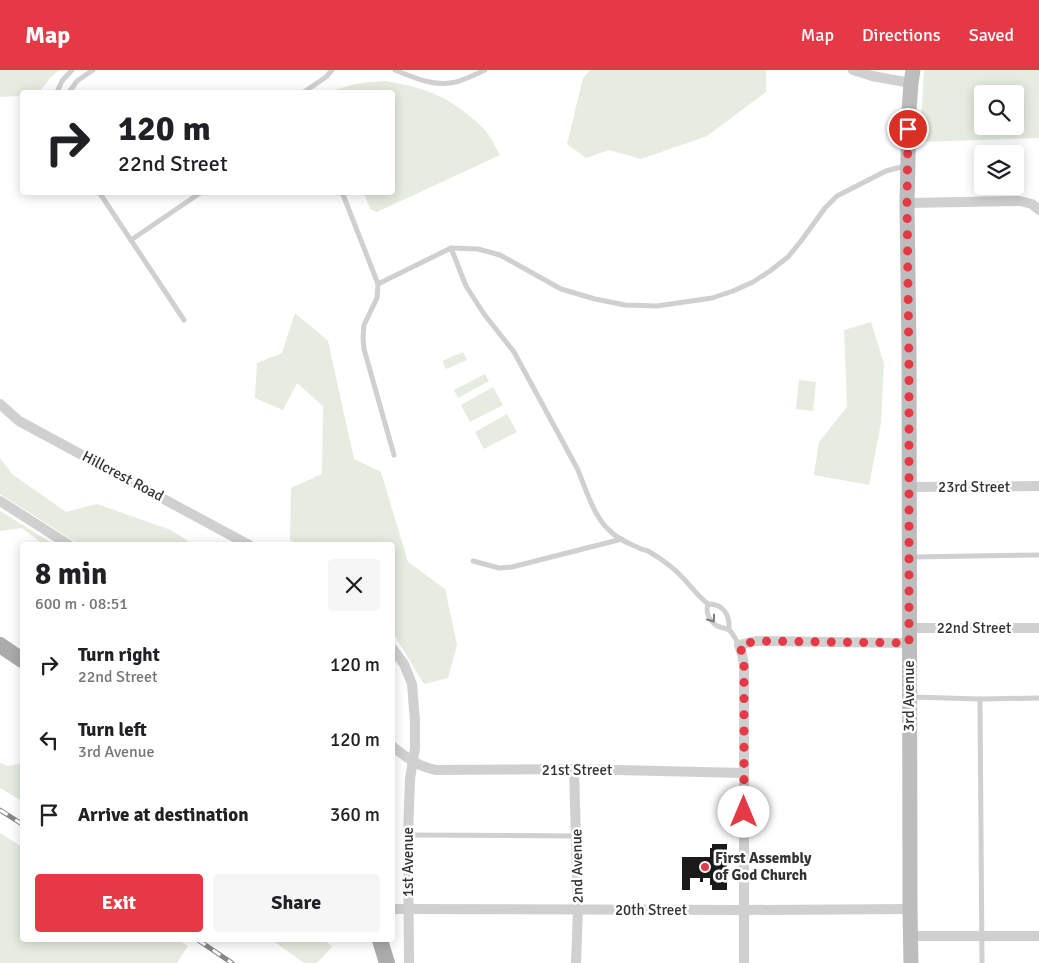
<!DOCTYPE html>
<html lang="en">
<head>
<meta charset="utf-8">
<style>
	:root { --surface:#fff; --page:#f6f6f6; --text:#202124; --muted:#757577; --accent:#e63946 }
	body { margin:0; font-family:Signika,sans-serif; background:var(--page); color:var(--text); height:100vh; display:flex; flex-direction:column; font-size:19px; white-space:nowrap }
	* { box-sizing:border-box; margin:0 }
	p { font-size:16px; color:var(--muted) }
	.icon { flex:none; width:28px; height:28px; fill:none; stroke:currentColor; stroke-width:2; stroke-linecap:round; stroke-linejoin:round }
	.map { position:relative; flex:1; overflow:hidden }
	.details { position:absolute; left:20px; top:472px; width:375px; height:400px; display:flex; flex-direction:column; background:var(--surface); border-radius:5px; box-shadow:0 2px 12px #0003 }
	.details>* { flex:none }
	.banner { position:absolute; left:20px; top:20px; width:375px; height:105px; border-radius:5px; box-shadow:0 2px 12px #0003; background:#fff; color:var(--text); overflow:hidden }
	.controls { position:absolute; left:974px; top:15px; display:grid; gap:10px }
	.controls a { display:grid; place-items:center; width:50px; height:50px; border-radius:5px; background:var(--surface); box-shadow:0 2px 12px #0003; font-size:25px }
	.pin { position:absolute; display:grid; place-items:center; width:42px; height:42px; color:#fff; margin:-21px; border:2px solid #fff; border-radius:50%; box-shadow:0 1px 5px #0007 }
	.me { position:absolute; width:55px; margin:-28px; rotate:0deg; stroke-linejoin:round; filter:drop-shadow(0 0 4px #0008) }
	.turn { display:flex; align-items:center; gap:18px; height:105px; padding:0 15px; font-size:22px }
	.turn .icon { width:65px; height:65px; stroke-width:2.5 }
	.turn b { display:block; font-size:35px; line-height:42px }
	.round { display:grid; place-items:center; flex:none; width:52px; height:52px; border-radius:5px; background:var(--page) }
	.summary { display:flex; align-items:center; justify-content:space-between; height:85px; padding:0 15px }
	h1 { font-size:30px; font-weight:800; line-height:38px }
	.button { display:flex; gap:10px; margin-top:auto; padding:10px 15px }
	.button a { flex:1; height:58px; border-radius:5px; background:var(--accent); color:#fff; font-size:20px; font-weight:800; line-height:58px; text-align:center }
	.button a+a { background:var(--page); color:var(--text) }
	ul { padding:0; list-style:none }
	li { display:flex; align-items:center; gap:15px; height:75px; padding:0 15px }
	li div { flex:1 }
	li b { display:block; font-size:19px }
	li em { font-style:normal }
	header { display:flex; align-items:center; gap:30px; box-sizing:border-box; height:70px; padding:0 25px; background:var(--accent); color:#fff }
	header strong { font-size:24px }
	nav { display:flex; gap:28px; margin-inline-start:auto; font-size:18px }
	.map>svg:first-child { display:block }
	.green { fill:#e6ecdf; fill-rule:evenodd }
	.building { fill:#1a1a1a }
	.lines { fill:none; stroke-linecap:round; stroke-linejoin:round }
	.lane { stroke:#d0d0d0; stroke-width:5 }
	.street { stroke:#d0d0d0; stroke-width:10 }
	.secondary { stroke:#bdbdbd; stroke-width:15 }
	.primary { stroke:#ababab; stroke-width:16 }
	.rail-casing { stroke:#888; stroke-width:5 }
	.rail { stroke:#fff; stroke-width:3; stroke-dasharray:9; stroke-linecap:butt }
	.oneway { stroke:#7a7a7a }
	.route { stroke:#e63946; stroke-width:9; stroke-dasharray:0 16.2 }
	.poi-dot { fill:#e63946; stroke:#fff; stroke-width:2 }
	.labels { text-anchor:middle; dominant-baseline:central; stroke-width:5; stroke-linejoin:round; paint-order:stroke }
	.street-label { font-size:15px; fill:#333; stroke:#fff }
	.poi-label { font-size:15px; font-weight:bold; fill:#333; stroke:#fff; text-anchor:start }
</style>
</head>
<body>
<header>
<strong>Map</strong>
<nav><a>Map</a><a>Directions</a><a>Saved</a></nav>
</header>
<div class="map">
<svg width="1039" height="893" viewBox="0 0 1039 893">
	<rect width="100%" height="100%" fill="#fff"/>
	<g class="green">
		<polygon points="0,0 59,0 51,7 39,22 22,22 22,26 0,27"/>
		<polygon points="590,0 766,0 766,22 707,66 641,89 609,80 586,88 567,74 583,8"/>
		<path d="M924,0H1039V68L920,72ZM982,24H1015V56H982Z"/>
		<path d="M386,11C419,17 442,23 468,45C476,51 485,59 490,67C494,73 496,79 500,85L377,142L370,139L364,123L392,122V22H330C351,14 364,12 386,11Z"/>
		<polygon points="295,243 328,271 354,389 381,402 408,492 445,519 457,575 448,608 424,614 393,563 392,475 298,475 290,470 291,418 322,404 323,336 297,313 283,340 255,328 257,293 282,283"/>
		<polygon points="871,252 884,294 881,353 869,415 814,405 819,372 847,337 844,260"/>
		<polygon points="463,282 467,290 446,299 442,291"/>
		<polygon points="485,304 489,311 458,328 454,320"/>
		<polygon points="799,310 816,312 813,341 796,339"/>
		<polygon points="493,317 503,335 470,352 461,335"/>
		<polygon points="507,344 517,362 484,379 475,362"/>
		<polygon points="0,388 12,404 66,442 97,434 171,460 194,475 80,475 0,424"/>
		<polygon points="0,441 55,475 44,475 22,458 0,461"/>
		<polygon points="0,693 8,696 22,693 22,731 0,718"/>
		<polygon points="0,763 22,777 22,870 178,870 188,876 177,893 0,893"/>
		<polygon points="272,870 325,870 332,877 317,893 304,893"/>
	</g>
	<polygon class="building" points="712,774 727,774 727,820 712,820 712,815 710,815 710,808 703,808 703,812 700,812 700,808 690,808 690,820 682,820 682,787 710,787 710,778 712,778"/>
	<g class="lines">
		<g class="lane">
			<path d="M395,0C414,8 435,17 456,12C466,9 476,4 485,0"/>
			<polyline points="57,22 62,11 72,0"/>
			<polyline points="69,22 77,11 93,0"/>
			<polyline points="304,22 326,7 332,0"/>
			<polyline points="99,122 184,250"/>
			<polyline points="342,122 378,214 451,178 478,179 500,185 561,219 595,229 625,235 657,236 712,228 733,221 753,212 770,201 788,187 801,171 825,138 837,126 886,101 905,96"/>
			<polyline points="131,170 200,123 204,122"/>
			<path d="M451,178L466,216L484,244L514,282L577,398C585,416 593,445 608,459C615,467 627,473 637,477C640,479 644,480 648,481C655,485 664,491 670,496C685,507 694,523 708,534"/>
			<polyline points="378,214 377,228 364,255 363,267 364,279 394,385"/>
			<polyline points="912,487 1039,485"/>
			<polyline points="473,491 499,498 512,497 622,469"/>
			<path d="M729,560C730,545 724,534 708,534C705,543 710,551 717,556C721,558 726,558 729,560C733,563 736,570 739,575"/>
			<polyline points="912,627 980,629 1039,628"/>
			<polyline points="980,629 982,893"/>
			<polyline points="408,765 576,766"/>
		</g>
		<g class="street">
			<polyline points="853,0 872,6 911,13"/>
			<polyline points="907,133 1020,131 1032,134 1039,140"/>
			<polyline points="0,334 19,351 249,475"/>
			<polyline points="909,417 1039,416"/>
			<polyline points="0,431 69,475"/>
			<polyline points="909,558 1039,558"/>
			<polyline points="392,578 404,594 412,614 415,651 415,678 410,709 408,765 409,893"/>
			<path d="M392,676C409,689 416,696 436,700L574,699L744,703"/>
			<polyline points="574,699 578,840 576,893"/>
			<polyline points="392,839 743,840 910,839"/>
			<polyline points="910,866 1039,866"/>
			<polyline points="744,893 744,595 742,584 739,575 756,571 909,573"/>
		</g>
		<polyline class="secondary" points="911,893 910,839 909,279 907,133 909,41 911,13 913,0"/>
		<g class="primary">
			<polyline points="0,575 22,590"/>
			<polyline points="380,870 387,893"/>
		</g>
		<g class="rail-casing">
			<g id="rail">
				<polyline points="0,740 22,754"/>
				<polyline points="198,870 232,893"/>
			</g>
		</g>
		<use href="#rail" class="rail"/>
	</g>
	<defs><path id="oneway-chevron" d="M-2-3.5L2.5 0L-2 3.5" fill="none" stroke-width="1.6" stroke-linecap="round" stroke-linejoin="round" transform="scale(1.25)"/></defs>
	<use class="oneway" href="#oneway-chevron" transform="translate(712 549) rotate(54)"/>
	<g class="lines">
		<polyline class="route" points="744,742 744,595 742,584 740,575 756,571 909,573 909,299 907,133 908,59"/>
	</g>
	<circle class="poi-dot" cx="705" cy="797" r="5"/>
	<g class="labels">
		<g class="street-label">
			<text transform="translate(123 406) rotate(28)">Hillcrest Road</text>
			<text x="974" y="417">23rd Street</text>
			<text x="974" y="558">22nd Street</text>
			<text transform="translate(909 626) rotate(-90)">3rd Avenue</text>
			<text x="577" y="700">21st Street</text>
			<text transform="translate(408 792) rotate(-90)">1st Avenue</text>
			<text transform="translate(577 796) rotate(-91)">2nd Avenue</text>
			<text x="651" y="840">20th Street</text>
		</g>
		<g class="poi-label">
			<text x="715" y="788">First Assembly<tspan x="715" dy="17">of God Church</tspan></text>
		</g>
	</g>
</svg>
<div class="controls">
<a><svg class="icon" aria-label="search" viewBox="0 0 24 24"><circle cx="10" cy="10" r="6"/><path d="M15 15l6 6"/></svg></a>
<a><svg class="icon" aria-label="layers" viewBox="0 0 24 24"><path d="M12 4l9 5-9 5-9-5zM3 14l9 5 9-5"/></svg></a>
</div>
<div class="pin" style="left:908px;top:59px;background:#d93025"><svg class="icon" aria-label="arrive" viewBox="0 0 24 24"><path d="M6 21V4h12l-3 4 3 4H6"/></svg></div>
<svg class="me" style="left:744px;top:742px" viewBox="-20 -20 40 40"><circle r="19" fill="#fff"/><path d="M0-13L10 11 0 6-10 11z" fill="#e63946"/></svg>
<div class="banner">
<div class="turn"><svg class="icon" aria-label="right" viewBox="0 0 24 24"><path d="M7 20v-9h11M14 6l5 5-5 5"/></svg><div><b>120 m</b>22nd Street</div></div>
</div>
<section class="details">
<div class="summary"><div><h1>8 min</h1><p>600 m · 08:51</p></div><a class="round"><svg class="icon" aria-label="close" viewBox="0 0 24 24"><path d="M6 6l12 12M18 6L6 18"/></svg></a></div>
<ul>
<li><svg class="icon" aria-label="right" viewBox="0 0 24 24"><path d="M7 20v-9h11M14 6l5 5-5 5"/></svg><div><b>Turn right</b><p>22nd Street</p></div><em>120 m</em></li>
<li><svg class="icon" aria-label="left" viewBox="0 0 24 24"><path d="M17 20v-9H6M10 6l-5 5 5 5"/></svg><div><b>Turn left</b><p>3rd Avenue</p></div><em>120 m</em></li>
<li><svg class="icon" aria-label="arrive" viewBox="0 0 24 24"><path d="M6 21V4h12l-3 4 3 4H6"/></svg><div><b>Arrive at destination</b></div><em>360 m</em></li>
</ul>
<div class="button"><a>Exit</a><a>Share</a></div>
</section>
</div>
</body>
</html>
